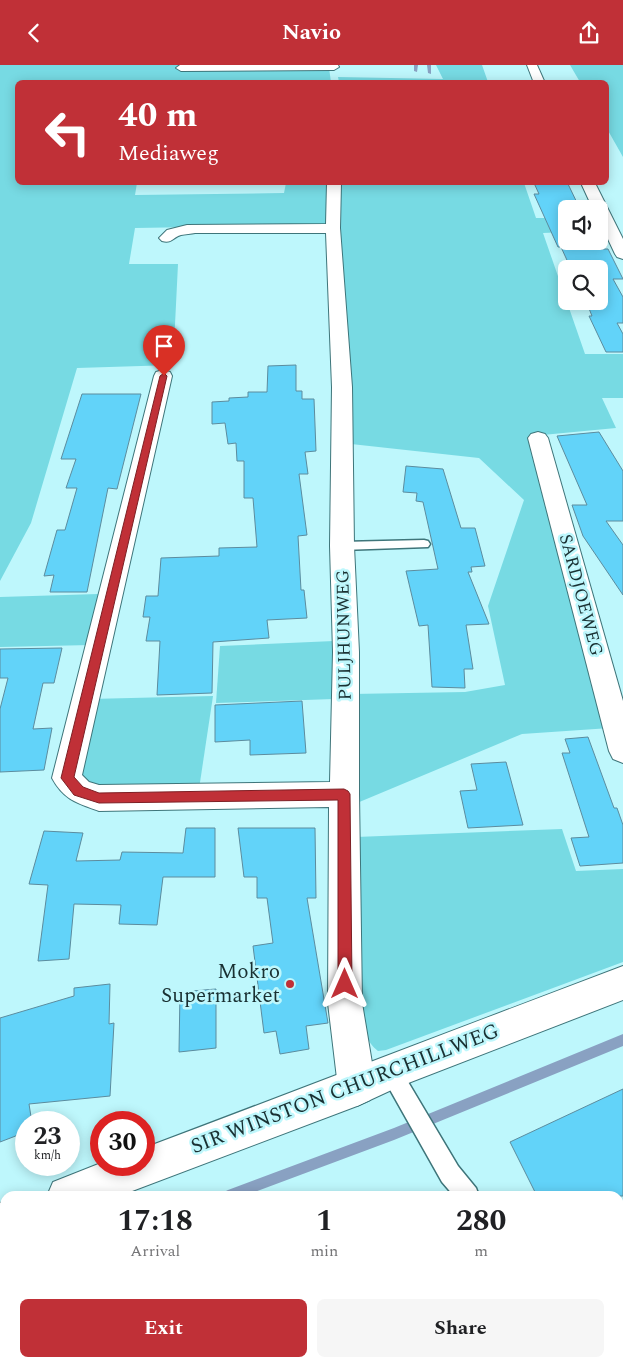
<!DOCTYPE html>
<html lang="en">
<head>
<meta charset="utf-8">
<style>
	:root { --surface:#fff; --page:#f6f6f6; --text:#202124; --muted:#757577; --accent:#c03037 }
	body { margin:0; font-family:Spectral,serif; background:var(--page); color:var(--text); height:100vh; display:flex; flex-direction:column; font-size:19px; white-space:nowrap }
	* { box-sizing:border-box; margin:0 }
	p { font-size:16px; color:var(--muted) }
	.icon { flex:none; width:28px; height:28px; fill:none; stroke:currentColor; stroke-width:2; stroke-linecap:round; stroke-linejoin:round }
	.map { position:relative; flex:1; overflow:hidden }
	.side { position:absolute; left:0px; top:1126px; width:624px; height:176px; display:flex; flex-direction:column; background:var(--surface); border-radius:15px 15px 0 0; box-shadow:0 2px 12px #0003 }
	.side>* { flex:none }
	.top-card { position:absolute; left:15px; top:15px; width:594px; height:105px; border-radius:8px; box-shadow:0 2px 12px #0003; background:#c03037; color:#fff; overflow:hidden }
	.fabs { position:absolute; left:558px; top:135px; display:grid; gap:10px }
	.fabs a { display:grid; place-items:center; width:50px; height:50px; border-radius:8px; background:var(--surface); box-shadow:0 2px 12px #0003; font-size:25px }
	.speed { position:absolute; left:15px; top:1046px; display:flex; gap:10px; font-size:25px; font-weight:700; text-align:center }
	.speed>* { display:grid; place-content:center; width:65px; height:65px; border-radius:50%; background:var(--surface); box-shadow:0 2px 12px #0003; line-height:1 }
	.speed small { font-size:12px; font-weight:400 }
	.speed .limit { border:8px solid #d22; background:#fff; color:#111 }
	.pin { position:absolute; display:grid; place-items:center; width:42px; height:42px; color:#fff; margin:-51px -21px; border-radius:50% 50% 50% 0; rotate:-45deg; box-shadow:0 0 5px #0007 }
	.pin .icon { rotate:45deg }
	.me { position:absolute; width:55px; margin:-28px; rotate:0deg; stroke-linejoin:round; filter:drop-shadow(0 0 4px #0008) }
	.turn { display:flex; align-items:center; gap:18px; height:105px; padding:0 20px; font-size:22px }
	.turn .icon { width:65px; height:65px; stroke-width:2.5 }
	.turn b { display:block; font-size:35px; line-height:42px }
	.eta { display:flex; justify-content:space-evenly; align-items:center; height:85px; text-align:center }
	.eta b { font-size:30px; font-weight:700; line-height:35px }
	.primary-button { display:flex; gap:10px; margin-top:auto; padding:10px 20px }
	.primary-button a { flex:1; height:58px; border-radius:8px; background:var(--accent); color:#fff; font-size:20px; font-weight:700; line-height:58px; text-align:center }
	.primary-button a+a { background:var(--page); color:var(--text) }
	header { display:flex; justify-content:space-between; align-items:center; height:65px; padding:0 20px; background:var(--accent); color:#fff; font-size:22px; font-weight:700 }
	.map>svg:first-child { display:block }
	.green { fill:#77dae3 }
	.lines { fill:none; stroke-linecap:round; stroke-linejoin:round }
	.stream { fill:#89a1c2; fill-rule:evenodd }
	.building { fill:#62d3f9; stroke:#5c8c9e }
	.lane-casing { stroke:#3e757a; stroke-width:3 }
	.street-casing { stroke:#3e757a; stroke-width:2 }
	.secondary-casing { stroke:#3e757a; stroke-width:2 }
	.lane { fill:#fff; fill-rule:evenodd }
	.street { fill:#fff; fill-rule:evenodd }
	.secondary { fill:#fff; fill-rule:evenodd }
	.route { fill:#c03037; stroke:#7d1f24 }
	.poi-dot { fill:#c03037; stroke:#bef7fc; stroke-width:2 }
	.labels { text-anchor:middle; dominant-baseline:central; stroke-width:5; stroke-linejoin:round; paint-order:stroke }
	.street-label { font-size:18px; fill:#193032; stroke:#bef7fc }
	.near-poi-label { font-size:21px; fill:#193032; stroke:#bef7fc; text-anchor:end }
	.near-street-label { font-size:21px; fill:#193032; stroke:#bef7fc }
</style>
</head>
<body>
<header><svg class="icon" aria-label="back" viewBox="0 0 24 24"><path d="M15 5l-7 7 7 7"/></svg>Navio<svg class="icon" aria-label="share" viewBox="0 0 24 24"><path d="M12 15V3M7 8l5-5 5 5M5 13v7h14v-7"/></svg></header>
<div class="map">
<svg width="623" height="1302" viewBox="0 0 623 1302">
	<rect width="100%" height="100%" fill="#bef7fc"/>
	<g class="green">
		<polygon points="0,0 290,0 329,3 331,17 18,18 18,118 137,118 135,130 284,128 286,118 329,118 327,160 135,163 129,199 178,199 173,300 77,303 31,458 0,516"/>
		<polygon points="436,0 482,0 488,17 339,17 338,12 443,14"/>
		<polygon points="570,0 623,0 623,92 606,62 606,18 580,17"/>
		<polygon points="340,118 524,118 536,153 566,153 566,167 543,168 585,289 623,289 623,333 602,333 616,363 532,371 610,663 522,669 357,738 352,629 465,627 505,620 488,541 524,435 479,393 351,379 338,153"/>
		<polygon points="98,529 91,580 0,582 0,532"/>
		<polygon points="334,576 334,634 216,638 220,581"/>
		<polygon points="213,631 199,724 104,725 81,712 90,634"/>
		<path d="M562,764L576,806L623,804V897L386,985L378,986C366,977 365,966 362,951L356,772Z"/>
	</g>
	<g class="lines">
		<g class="stream">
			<polygon points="414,0 418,0 417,7 414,6"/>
			<polygon points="427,0 431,0 431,9 428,8"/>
			<polygon points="623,969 623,981 394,1075 244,1131 222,1131 224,1127 228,1125 394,1063"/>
			<polygon points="5,1208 5,1222 0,1224 0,1210"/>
		</g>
	</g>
	<g class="building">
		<polygon points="534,118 568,119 580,144 566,144 566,176 597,176 601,184 608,184 623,214 613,214 623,232 623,258 617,258 623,269 623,287 606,287 589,251 592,251 586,236 599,236 599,204 571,204 561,182 558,182 534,129 539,129"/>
		<polygon points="296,300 296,326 302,326 302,334 314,334 316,386 305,387 308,409 299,409 307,470 298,471 301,525 304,525 307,553 267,555 269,573 213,577 212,628 157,630 160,576 146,576 150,552 143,552 146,531 158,531 161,493 219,491 219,483 257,482 253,433 244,433 244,396 237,396 236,378 228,379 225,358 212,359 212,337 229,336 229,333 248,332 248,327 267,327 268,301"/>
		<polygon points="82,329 141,329 117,424 108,423 87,527 50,527 54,510 44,511 57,465 65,465 77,423 66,423 76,394 61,394"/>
		<polygon points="599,367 623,406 623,456 606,456 623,480 623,530 583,471 572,440 587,440 557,371"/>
		<polygon points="406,401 443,404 461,463 475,463 485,501 471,502 472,507 468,507 489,559 466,560 473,604 464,604 465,623 432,622 428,560 419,561 406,506 438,504 423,437 416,436 417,428 403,427"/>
		<polygon points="62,583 54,618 43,618 33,664 52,663 44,705 0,707 0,644 8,613 0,613 0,584"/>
		<polygon points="302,636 306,688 250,690 250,675 215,677 215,640"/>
		<polygon points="588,672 614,743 617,743 623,760 623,798 580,801 571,773 589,772 562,688 570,688 565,674"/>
		<polygon points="506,697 523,760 468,763 460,726 477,725 471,699"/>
		<polygon points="186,763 215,763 215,812 163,812 157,860 119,859 121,840 74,839 69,894 38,896 48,820 29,819 44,766 83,768 76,796 120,795 122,787 183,788"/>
		<polygon points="238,763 315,763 316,833 307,833 328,958 306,961 309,984 280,989 276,966 264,968 253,881 273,878 267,833 257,833 257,812 244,812"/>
		<polygon points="110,919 109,959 114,958 110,1031 29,1039 32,1058 26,1058 26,1067 0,1077 0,953 74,931 74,923"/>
		<polygon points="216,924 216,983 179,987 180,927"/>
		<polygon points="623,1024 623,1131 537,1131 510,1077"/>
	</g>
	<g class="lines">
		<g class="lane-casing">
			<g id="lane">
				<polygon points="424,475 428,476 430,479 428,482 342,485 336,481 342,477"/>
				<polygon points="391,997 398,1000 458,1101 476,1123 479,1131 454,1131 442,1117 384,1014 381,1007 384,1000"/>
				<polygon points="619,1294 622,1302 596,1302 594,1298 619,1298"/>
			</g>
		</g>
		<g class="street-casing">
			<g id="street">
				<polygon points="180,0 338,0 339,2 334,5 181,6 176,3"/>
				<polygon points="527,0 537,0 545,18 534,18"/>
				<path d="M327,118H341L340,163L352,322L354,481L359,587V729L362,938L376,1022L370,1035L357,1041L344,1035L338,1022L328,938L329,742L99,746C77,738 64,735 52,713L154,311L156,307L163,305L170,307L172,311L82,710L89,717L99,720L330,717L333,587L330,481L332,322L326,168H195C191,169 186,169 181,170C173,172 172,179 162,176L159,173L167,165L187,160L326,159Z"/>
				<polygon points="581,118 595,118 623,174 623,194 617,192 615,189 599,155 599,144 593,144"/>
				<polygon points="538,367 545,369 548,373 623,636 623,698 613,694 609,686 528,373 531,369"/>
			</g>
		</g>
		<g class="secondary-casing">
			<g id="secondary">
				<path d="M623,901V935L398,1022L357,1041L119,1131H47L53,1117L101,1098V1100H144V1083C304,1023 463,961 623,901Z"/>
				<polygon points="5,1136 5,1176 0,1178 0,1138"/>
			</g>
		</g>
		<use href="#lane" class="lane"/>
		<use href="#street" class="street"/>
		<use href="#secondary" class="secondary"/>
	</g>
	<polygon class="route" points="164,308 167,311 74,712 83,722 99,728 344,724 348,726 350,729 352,919 350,924 345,926 340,924 338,919 338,735 99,738 74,730 61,713 160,311"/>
	<circle class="poi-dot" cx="290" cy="919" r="5"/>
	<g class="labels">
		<g class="street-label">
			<text transform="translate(581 530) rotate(75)">SARDJOEWEG</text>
			<text transform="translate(344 570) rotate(-91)">PULJHUNWEG</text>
		</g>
		<g class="near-poi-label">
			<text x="280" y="907">Mokro<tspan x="280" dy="24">Supermarket</tspan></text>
		</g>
		<g class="near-street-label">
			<text transform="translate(345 1024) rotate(-21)">SIR WINSTON CHURCHILLWEG</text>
		</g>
	</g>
</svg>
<div class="fabs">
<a><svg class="icon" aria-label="sound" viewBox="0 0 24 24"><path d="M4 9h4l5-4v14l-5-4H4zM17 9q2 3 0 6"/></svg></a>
<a><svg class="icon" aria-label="search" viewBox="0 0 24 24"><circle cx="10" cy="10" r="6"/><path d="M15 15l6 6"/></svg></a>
</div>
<div class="speed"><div>23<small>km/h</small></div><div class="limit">30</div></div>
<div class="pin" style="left:164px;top:311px;background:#d93025"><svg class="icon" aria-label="arrive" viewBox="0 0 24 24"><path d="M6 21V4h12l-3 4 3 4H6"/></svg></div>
<svg class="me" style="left:345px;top:919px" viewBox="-20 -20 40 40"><path d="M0-17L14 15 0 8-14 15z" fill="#c03037" stroke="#fff" stroke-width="4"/></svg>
<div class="top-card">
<div class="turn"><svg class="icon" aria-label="left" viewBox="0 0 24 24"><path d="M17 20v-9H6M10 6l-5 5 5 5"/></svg><div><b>40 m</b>Mediaweg</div></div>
</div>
<section class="side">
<div class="eta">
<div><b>17:18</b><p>Arrival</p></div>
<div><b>1</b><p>min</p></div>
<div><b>280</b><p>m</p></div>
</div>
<div class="primary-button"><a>Exit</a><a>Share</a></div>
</section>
</div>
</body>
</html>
